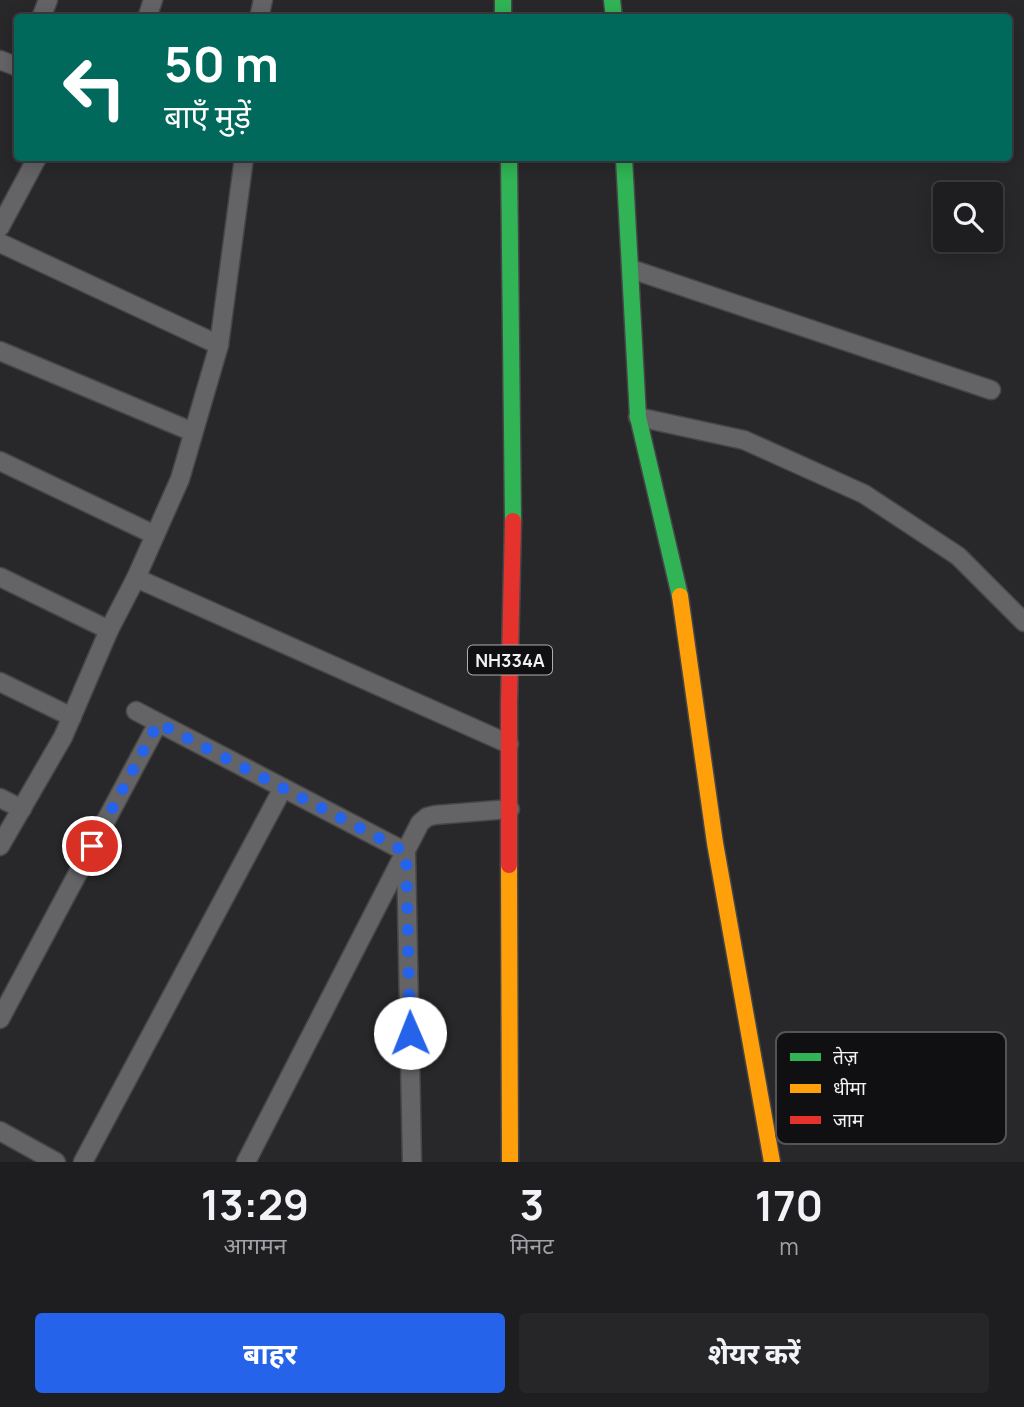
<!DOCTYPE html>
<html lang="hi">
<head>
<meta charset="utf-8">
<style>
	:root { --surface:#1e1d20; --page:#262629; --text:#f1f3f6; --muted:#a1a2a5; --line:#3c3b3e; --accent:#2563eb }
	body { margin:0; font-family:Manrope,"Noto Sans Devanagari",sans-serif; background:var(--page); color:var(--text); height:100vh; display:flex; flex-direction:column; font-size:26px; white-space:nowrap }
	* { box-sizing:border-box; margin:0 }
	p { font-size:23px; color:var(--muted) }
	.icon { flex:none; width:38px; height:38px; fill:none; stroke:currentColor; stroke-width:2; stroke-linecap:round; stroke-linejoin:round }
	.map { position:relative; height:1162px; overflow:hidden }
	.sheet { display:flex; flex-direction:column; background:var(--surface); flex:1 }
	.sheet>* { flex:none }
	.top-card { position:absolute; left:14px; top:14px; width:998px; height:147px; border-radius:7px; box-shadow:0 4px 18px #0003,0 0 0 2px var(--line); background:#00695c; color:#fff; overflow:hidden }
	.fabs { position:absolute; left:933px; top:182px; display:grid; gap:14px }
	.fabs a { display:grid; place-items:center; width:70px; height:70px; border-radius:7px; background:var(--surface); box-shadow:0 4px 18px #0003,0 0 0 2px var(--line); font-size:35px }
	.pin { position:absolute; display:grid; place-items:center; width:60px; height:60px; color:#fff; margin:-30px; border:4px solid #fff; border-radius:50%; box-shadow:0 2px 7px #0007 }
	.me { position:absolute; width:77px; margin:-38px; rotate:359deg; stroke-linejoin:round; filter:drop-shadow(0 0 5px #0008) }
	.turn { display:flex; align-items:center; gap:24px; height:147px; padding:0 35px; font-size:32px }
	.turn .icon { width:91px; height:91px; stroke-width:2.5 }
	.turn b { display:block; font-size:49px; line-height:60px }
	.eta { display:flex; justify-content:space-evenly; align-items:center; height:119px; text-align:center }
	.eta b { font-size:42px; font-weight:700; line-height:49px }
	.cta { display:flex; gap:14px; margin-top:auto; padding:14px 35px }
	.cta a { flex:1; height:80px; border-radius:7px; background:var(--accent); color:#fff; font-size:28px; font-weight:700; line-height:80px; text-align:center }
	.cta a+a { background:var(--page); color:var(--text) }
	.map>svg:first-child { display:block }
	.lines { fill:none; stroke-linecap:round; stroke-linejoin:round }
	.street-casing { stroke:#464548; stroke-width:21 }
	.fast-casing { stroke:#464548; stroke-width:19 }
	.slow-casing { stroke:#464548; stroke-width:19 }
	.jam-casing { stroke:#464548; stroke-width:19 }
	.street { stroke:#646365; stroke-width:18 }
	.fast { stroke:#30b455; stroke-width:16 }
	.slow { stroke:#ff9f0a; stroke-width:16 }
	.jam { stroke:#e5322d; stroke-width:16 }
	.route { stroke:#2563eb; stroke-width:12; stroke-dasharray:0 21.6 }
	.labels { text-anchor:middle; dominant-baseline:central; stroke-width:5; stroke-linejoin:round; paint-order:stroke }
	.shield { fill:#100f11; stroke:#aeadb0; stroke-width:2 }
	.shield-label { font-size:18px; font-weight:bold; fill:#f1f1f4 }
	.key { fill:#100f11; stroke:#545355; stroke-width:2 }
	.key-label { font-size:19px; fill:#f1f1f4 }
</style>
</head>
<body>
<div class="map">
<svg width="1024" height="1162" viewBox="0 0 1024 1162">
	<rect width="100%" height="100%" fill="#28272a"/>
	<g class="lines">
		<g class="street-casing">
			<g id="street">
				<polyline points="41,18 48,0"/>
				<polyline points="147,18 153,0"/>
				<polyline points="259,18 263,0"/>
				<polyline points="0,60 18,67"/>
				<polyline points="0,227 37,158"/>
				<polyline points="0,243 219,345"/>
				<polyline points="631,269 991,390"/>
				<polyline points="0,351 193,432"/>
				<polyline points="638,417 744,440 864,494 958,556 1024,622"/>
				<polyline points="0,461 155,535"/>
				<polyline points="0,577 109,630"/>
				<polyline points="136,578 509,744"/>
				<polyline points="0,682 72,717"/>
				<polyline points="136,711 406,852 412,1162"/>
				<polyline points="0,798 22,809"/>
				<polyline points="0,846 63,737 109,630 136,578 180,479 219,345 244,158"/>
				<polyline points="0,1019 158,723"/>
				<polyline points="0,1131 56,1162"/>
				<polyline points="83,1162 283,788"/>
				<polyline points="246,1162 420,823 427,817 435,815 510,809"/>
			</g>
		</g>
		<g class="fast-casing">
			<g id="fast">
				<polyline points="503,0 503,18"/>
				<polyline points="612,0 614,18"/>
				<polyline points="509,158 513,521"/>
				<polyline points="624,158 638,417 680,596"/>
			</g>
		</g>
		<g class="slow-casing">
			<g id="slow">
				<polyline points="680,596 715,843 772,1162"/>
				<polyline points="509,865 510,1162"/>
			</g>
		</g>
		<g class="jam-casing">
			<polyline id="jam" points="509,865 509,703 513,521"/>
		</g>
		<use href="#street" class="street"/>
		<use href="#fast" class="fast"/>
		<use href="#slow" class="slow"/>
		<use href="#jam" class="jam"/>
	</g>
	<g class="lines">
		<polyline class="route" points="92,846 158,723 406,852 410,1033"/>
	</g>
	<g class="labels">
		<rect class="shield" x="468" y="645.5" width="84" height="29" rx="5"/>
		<g class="shield-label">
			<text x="510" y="660">NH334A</text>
		</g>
	</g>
	<rect x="776" y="1032" width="230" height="112" rx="10" class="key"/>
	<rect x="790" y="1053" width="31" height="8" fill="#30b455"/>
	<rect x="790" y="1084" width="31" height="9" fill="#ff9f0a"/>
	<rect x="790" y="1116" width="31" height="8" fill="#e5322d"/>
	<g class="key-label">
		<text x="833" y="1064">तेज़</text>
		<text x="833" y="1095">धीमा</text>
		<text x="833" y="1127">जाम</text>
	</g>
</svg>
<div class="fabs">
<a><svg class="icon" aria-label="search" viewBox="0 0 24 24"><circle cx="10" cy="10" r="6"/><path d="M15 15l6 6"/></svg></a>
</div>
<div class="pin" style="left:92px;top:846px;background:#d93025"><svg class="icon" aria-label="arrive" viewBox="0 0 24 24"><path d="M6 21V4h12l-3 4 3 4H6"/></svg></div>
<svg class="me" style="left:410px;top:1033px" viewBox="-20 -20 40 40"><circle r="19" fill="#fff"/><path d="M0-13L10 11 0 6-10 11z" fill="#2563eb"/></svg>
<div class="top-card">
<div class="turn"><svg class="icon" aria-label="left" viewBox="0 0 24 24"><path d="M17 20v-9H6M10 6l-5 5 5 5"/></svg><div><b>50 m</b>बाएँ मुड़ें</div></div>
</div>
</div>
<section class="sheet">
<div class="eta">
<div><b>13:29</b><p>आगमन</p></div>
<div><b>3</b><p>मिनट</p></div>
<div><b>170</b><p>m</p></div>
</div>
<div class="cta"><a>बाहर</a><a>शेयर करें</a></div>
</section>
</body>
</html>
